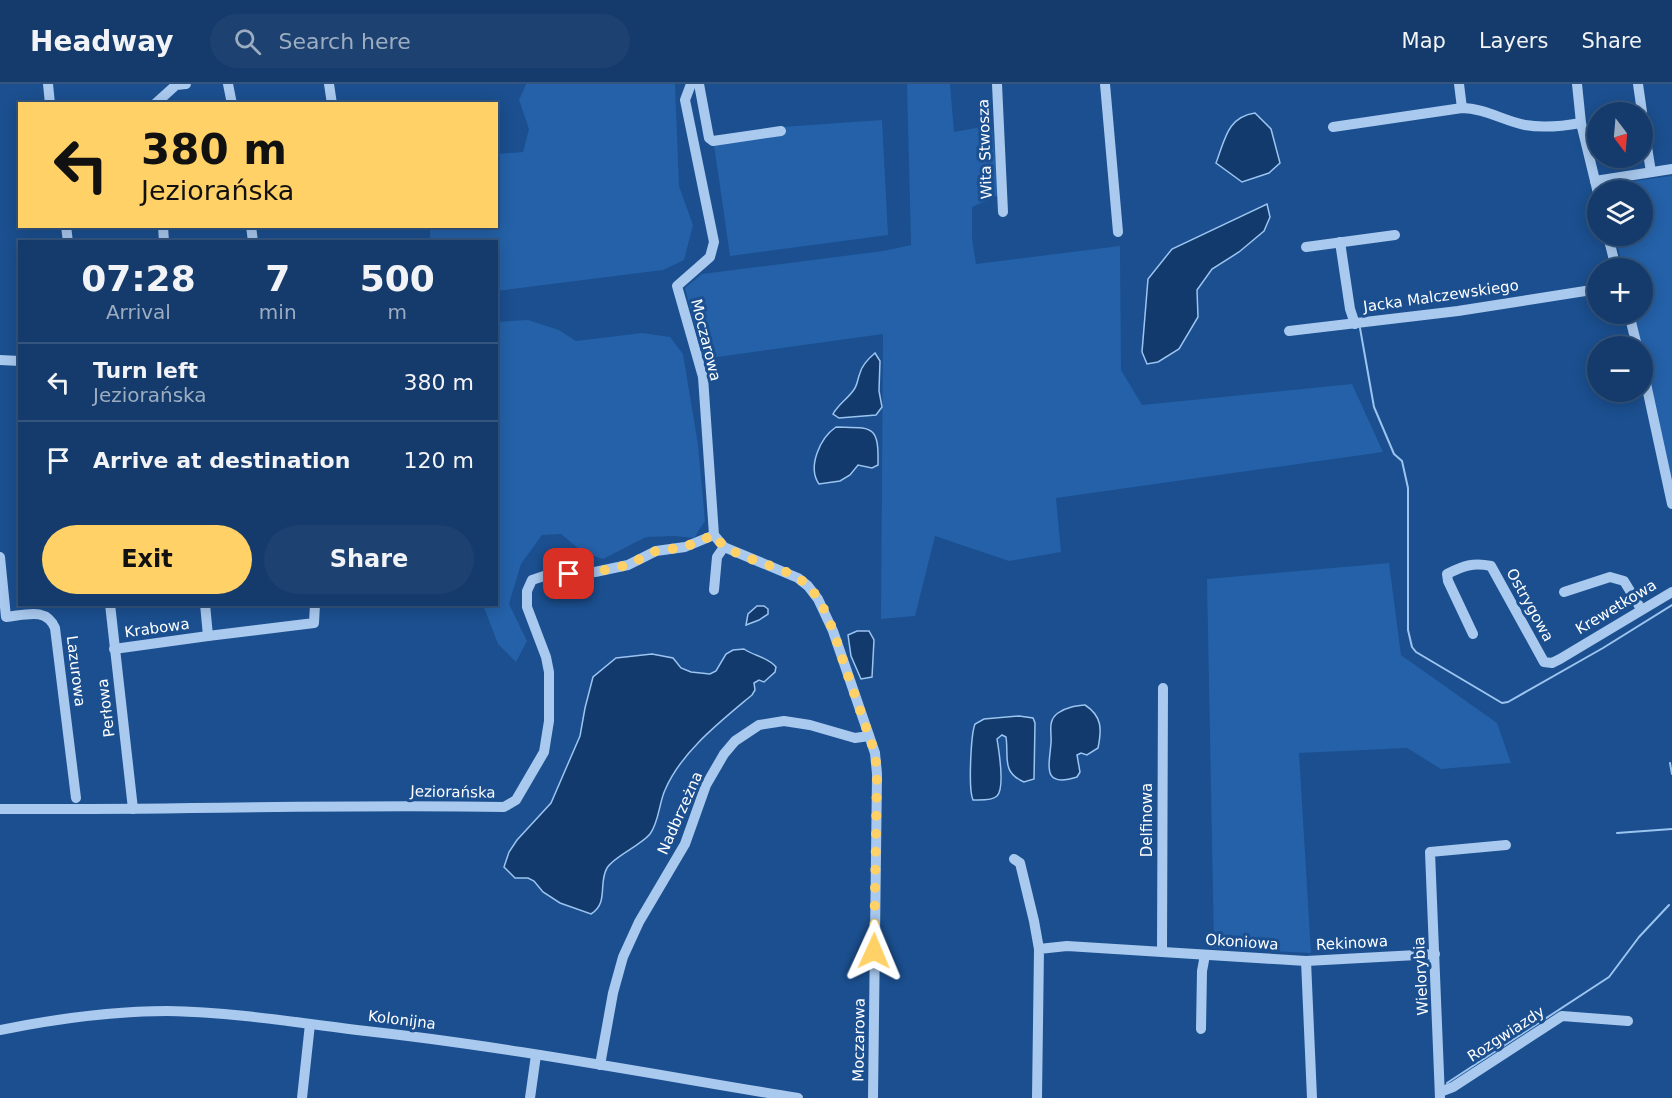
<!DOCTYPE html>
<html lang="en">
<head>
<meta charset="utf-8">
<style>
	:root { --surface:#143b6b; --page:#1d4271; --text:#f1f3f6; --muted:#9dadc1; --line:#33557e; --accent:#ffd166 }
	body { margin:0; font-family:"DejaVu Sans",sans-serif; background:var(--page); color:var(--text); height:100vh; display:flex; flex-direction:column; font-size:22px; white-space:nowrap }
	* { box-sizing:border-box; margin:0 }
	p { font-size:20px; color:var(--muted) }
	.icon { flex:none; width:33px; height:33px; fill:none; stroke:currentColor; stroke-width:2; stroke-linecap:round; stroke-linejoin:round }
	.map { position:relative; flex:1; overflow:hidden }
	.sheet { position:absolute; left:18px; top:156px; width:480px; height:366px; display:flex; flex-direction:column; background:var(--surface); border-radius:0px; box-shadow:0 3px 15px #0003,0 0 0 2px var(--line) }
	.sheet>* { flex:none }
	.hud { position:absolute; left:18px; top:18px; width:480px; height:126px; border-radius:0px; box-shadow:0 3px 15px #0003,0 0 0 2px var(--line); background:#ffd166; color:#111; overflow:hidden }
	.needle { width:39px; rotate:164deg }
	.controls { position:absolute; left:1587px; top:18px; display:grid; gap:12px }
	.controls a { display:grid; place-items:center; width:66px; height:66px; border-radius:50%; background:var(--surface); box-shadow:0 3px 15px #0003,0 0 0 2px var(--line); font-size:30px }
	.pin { position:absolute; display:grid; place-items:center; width:51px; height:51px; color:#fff; margin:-26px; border-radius:12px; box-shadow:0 3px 9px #0006 }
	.me { position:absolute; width:66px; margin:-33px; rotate:1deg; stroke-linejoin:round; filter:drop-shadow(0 0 4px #0008) }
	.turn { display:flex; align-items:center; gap:21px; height:126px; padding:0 24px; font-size:27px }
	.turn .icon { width:78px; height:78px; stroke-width:2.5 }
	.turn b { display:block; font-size:42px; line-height:51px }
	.eta { display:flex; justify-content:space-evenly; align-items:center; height:102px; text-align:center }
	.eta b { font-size:36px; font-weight:700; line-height:42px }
	.primary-button { display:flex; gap:12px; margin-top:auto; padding:12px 24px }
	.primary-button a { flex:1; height:69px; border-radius:36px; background:var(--accent); color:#111; font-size:24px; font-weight:700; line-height:69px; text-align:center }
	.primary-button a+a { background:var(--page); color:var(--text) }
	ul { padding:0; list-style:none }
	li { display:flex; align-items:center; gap:18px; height:78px; padding:0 24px; border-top:2px solid var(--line) }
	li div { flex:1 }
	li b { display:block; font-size:22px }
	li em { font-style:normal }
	header { display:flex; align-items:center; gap:36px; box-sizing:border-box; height:84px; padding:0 30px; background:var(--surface); border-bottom:2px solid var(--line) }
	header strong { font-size:28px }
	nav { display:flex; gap:33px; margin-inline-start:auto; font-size:21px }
	.search { width:420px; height:54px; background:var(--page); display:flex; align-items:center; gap:15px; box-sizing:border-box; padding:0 21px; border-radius:33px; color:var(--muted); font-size:22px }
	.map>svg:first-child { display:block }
	.green { fill:#2461a8 }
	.water { fill:#123a6d; stroke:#9cc4f0; stroke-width:1.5 }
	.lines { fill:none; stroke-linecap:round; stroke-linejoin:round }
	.stream { stroke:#9cc4f0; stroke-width:2 }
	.minor { stroke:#a9c9ee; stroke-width:10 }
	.route { stroke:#ffd166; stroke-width:10; stroke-dasharray:0 18 }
	.labels { text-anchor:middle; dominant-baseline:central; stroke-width:6; stroke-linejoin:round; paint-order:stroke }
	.street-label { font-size:15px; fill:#fff; stroke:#1b4f8f }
</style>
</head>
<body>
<header>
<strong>Headway</strong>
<div class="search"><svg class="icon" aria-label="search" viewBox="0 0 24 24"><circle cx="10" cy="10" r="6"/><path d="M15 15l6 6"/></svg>Search here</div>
<nav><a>Map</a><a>Layers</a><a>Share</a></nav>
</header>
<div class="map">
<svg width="1672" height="1014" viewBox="0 0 1672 1014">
	<rect width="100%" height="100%" fill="#1b4f8f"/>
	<g class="green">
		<polygon points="526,0 675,0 679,102 693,141 684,176 663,186 497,207 496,158 430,157 430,143 496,142 497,70 523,68 529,45 519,16"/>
		<polygon points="907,0 950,0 954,48 992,41 999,111 972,123 972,154 976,180 1120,162 1121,286 1142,321 1352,300 1383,368 1056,414 1061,468 1009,477 935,452 915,532 881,535 883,250 703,275 685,204 702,190 883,167 911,161"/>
		<polygon points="882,36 888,151 730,172 714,61 782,43"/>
		<polygon points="1672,92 1672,401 1643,274 1642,262 1640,262 1632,230 1642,230 1642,184 1623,184 1615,152 1642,152 1642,106 1605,106 1604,101"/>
		<polygon points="528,236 559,246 576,257 642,249 670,253 683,270 698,361 705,437 694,454 675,452 646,453 603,475 584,469 561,450 542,451 521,480 509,520 527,557 516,578 498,560 483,521 496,520 497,238"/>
		<polygon points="1389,479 1401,571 1497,639 1511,679 1441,685 1407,664 1299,669 1311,869 1214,864 1207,495"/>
	</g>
	<g class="water">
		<path d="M1255,29L1271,45L1280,79L1269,89L1242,98L1216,79C1225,56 1227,33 1255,29Z"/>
		<polygon points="1267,120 1270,133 1264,147 1239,168 1212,185 1197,206 1198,233 1179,265 1158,278 1147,280 1142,268 1148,195 1172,165"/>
		<path d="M875,269L880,277L879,307L882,323L876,331L839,334L833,330C838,321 847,315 853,307C858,301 857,296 860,289C862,281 868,275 875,269Z"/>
		<path d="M836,343C872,344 879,340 878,381L872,384L858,381L850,391L840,397L819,400C807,383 820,354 836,343Z"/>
		<polygon points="757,522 764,522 768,525 768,530 759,536 746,541 748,530"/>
		<polygon points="857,547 869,547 874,556 872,593 861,595 851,572 848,551"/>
		<path d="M744,565C754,572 768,573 776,583L775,588L764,598L759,596L754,599L755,606L752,611C721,637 681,668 665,706C659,719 659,738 650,750C640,762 613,773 607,784C598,799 609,819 591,830L560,819L543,808L534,797L528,794H515L504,783L509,768L517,756L551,719L580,652L585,624L593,593L616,574L652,570L673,574L681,584L691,588L710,590L716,587L726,570L733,566Z"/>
		<path d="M1085,621C1102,632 1102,645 1098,664L1087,671L1081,669L1077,671L1080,688L1077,693C1042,704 1049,683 1051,659C1052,648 1047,637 1058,629C1066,623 1076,622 1085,621Z"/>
		<path d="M1019,632L1033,634L1035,639L1034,695L1024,698C1001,688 1009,673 1006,653L1002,651L997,655C999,667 1005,704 997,712C992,717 980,716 973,716C968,705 971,650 975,640L984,635Z"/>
	</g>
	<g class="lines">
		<g class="stream">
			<polyline points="1360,244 1374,323 1394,370 1402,377 1408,404 1408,546 1412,563 1416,568 1502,619 1508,618 1603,564 1672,521"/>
			<polyline points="1670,679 1672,690"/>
			<polyline points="1617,749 1672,745"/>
			<polyline points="1447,999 1609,893 1639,853 1669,821"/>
		</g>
		<g class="minor">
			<polyline points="48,0 50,20"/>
			<polyline points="228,0 232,20"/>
			<polyline points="329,0 332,20"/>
			<polyline points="691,0 685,16 714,158 710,173 677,202 703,293 714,451 724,463 798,494 808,502 818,515 833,547 875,669 877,690 873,1014"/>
			<polyline points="699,0 709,54 713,57 781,47"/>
			<polyline points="997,0 1003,128"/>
			<polyline points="1105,0 1118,148"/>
			<polyline points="1459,0 1462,24"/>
			<polyline points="1577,0 1581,39 1598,109"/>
			<polyline points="1638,0 1642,28"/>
			<polyline points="155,20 176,1 186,0"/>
			<polyline points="1642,32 1651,88"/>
			<path d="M1333,43L1462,24C1484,24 1504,37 1525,41C1542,44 1564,42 1581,39"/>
			<polyline points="1595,97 1672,85"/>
			<polyline points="66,142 68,158"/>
			<polyline points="163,142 164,158"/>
			<polyline points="251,142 253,158"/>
			<polyline points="1608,152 1616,184"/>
			<polyline points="1340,158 1350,225 1355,240"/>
			<polyline points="1306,163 1395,151"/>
			<polyline points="1629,230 1637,262"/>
			<polyline points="1289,247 1458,227 1598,205"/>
			<polyline points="0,276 20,277"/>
			<polyline points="1642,281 1672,420"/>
			<path d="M0,473L6,533C26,531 46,523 55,544L76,714"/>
			<polyline points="714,506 717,473 724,463"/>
			<polyline points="1564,508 1610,493 1624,497 1641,525"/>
			<polyline points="110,520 133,725"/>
			<path d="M1473,550L1448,497L1447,490C1463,482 1473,478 1491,482L1544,578L1552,579L1560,575L1672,508"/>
			<polyline points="208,552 314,539 315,520"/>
			<polyline points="114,565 208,552 205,520"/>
			<path d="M0,725C168,726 336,720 504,723L516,716L544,668L549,637V588L546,573L527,523V507L532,496L547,491L595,488L628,481L656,467L685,463L714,451"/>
			<polyline points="1014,775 1020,779 1034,837 1039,865"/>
			<polyline points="1162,867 1163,604"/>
			<polyline points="1306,877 1435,870"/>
			<polyline points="1201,945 1202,887 1205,871"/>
			<path d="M0,946C55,935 111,927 167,927C230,928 294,938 357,946C505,962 651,990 798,1014"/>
			<polyline points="600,981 613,909 623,873 639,838 685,760 706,701 724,670 735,657 759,641 784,637 810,641 855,654 869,652"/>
			<polyline points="1440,1008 1453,1003 1562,932 1628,937"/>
			<polyline points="302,1014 310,940"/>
			<polyline points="530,1014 536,971"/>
			<polyline points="1037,1014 1039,865 1067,862 1306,877 1312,1014"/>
			<polyline points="1440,1014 1430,768 1506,761"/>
		</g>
	</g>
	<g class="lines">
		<path class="route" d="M569,490L595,488L628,481L656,467L685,463L714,451C729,476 782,479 806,500C827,519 837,559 846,586C856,614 865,641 875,669L877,690L874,867"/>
	</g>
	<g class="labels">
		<g class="street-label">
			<text transform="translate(985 65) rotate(-92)">Wita Stwosza</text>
			<text transform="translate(1441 212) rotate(-8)">Jacka Malczewskiego</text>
			<text transform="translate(706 256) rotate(76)">Moczarowa</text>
			<text transform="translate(1530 521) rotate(61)">Ostrygowa</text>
			<text transform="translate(1616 523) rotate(-31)">Krewetkowa</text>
			<text transform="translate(157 544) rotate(-8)">Krabowa</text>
			<text transform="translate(76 587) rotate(83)">Lazurowa</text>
			<text transform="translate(106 624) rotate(-97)">Perłowa</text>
			<text transform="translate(453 708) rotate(1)">Jeziorańska</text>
			<text transform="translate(680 729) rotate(-66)">Nadbrzeżna</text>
			<text transform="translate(1147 736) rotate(-90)">Delfinowa</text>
			<text transform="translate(1242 858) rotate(4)">Okoniowa</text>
			<text transform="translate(1352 859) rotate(-3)">Rekinowa</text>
			<text transform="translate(1421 892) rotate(-93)">Wielorybia</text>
			<text transform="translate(402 936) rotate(7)">Kolonijna</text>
			<text transform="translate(1506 950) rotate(-33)">Rozgwiazdy</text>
			<text transform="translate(859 956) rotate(-89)">Moczarowa</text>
		</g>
	</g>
</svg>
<div class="controls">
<a><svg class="needle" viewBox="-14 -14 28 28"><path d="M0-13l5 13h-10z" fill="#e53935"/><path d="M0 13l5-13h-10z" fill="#9dadc1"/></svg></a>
<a><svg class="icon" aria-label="layers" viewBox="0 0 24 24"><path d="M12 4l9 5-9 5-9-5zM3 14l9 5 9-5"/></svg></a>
<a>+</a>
<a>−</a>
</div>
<div class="pin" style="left:569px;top:490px;background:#d93025"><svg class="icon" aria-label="arrive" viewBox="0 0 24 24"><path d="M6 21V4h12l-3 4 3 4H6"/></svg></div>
<svg class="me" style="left:874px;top:867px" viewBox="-20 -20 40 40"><path d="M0-17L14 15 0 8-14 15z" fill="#ffd166" stroke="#fff" stroke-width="4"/></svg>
<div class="hud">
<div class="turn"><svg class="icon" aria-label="left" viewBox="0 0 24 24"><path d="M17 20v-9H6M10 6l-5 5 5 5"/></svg><div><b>380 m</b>Jeziorańska</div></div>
</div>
<section class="sheet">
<div class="eta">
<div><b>07:28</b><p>Arrival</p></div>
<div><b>7</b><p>min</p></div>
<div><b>500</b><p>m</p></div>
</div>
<ul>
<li><svg class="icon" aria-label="left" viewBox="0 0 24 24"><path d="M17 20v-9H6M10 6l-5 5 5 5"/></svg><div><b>Turn left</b><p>Jeziorańska</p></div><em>380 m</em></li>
<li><svg class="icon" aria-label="arrive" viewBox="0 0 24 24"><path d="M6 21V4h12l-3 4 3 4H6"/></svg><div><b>Arrive at destination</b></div><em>120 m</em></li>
</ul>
<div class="primary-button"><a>Exit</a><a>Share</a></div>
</section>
</div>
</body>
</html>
